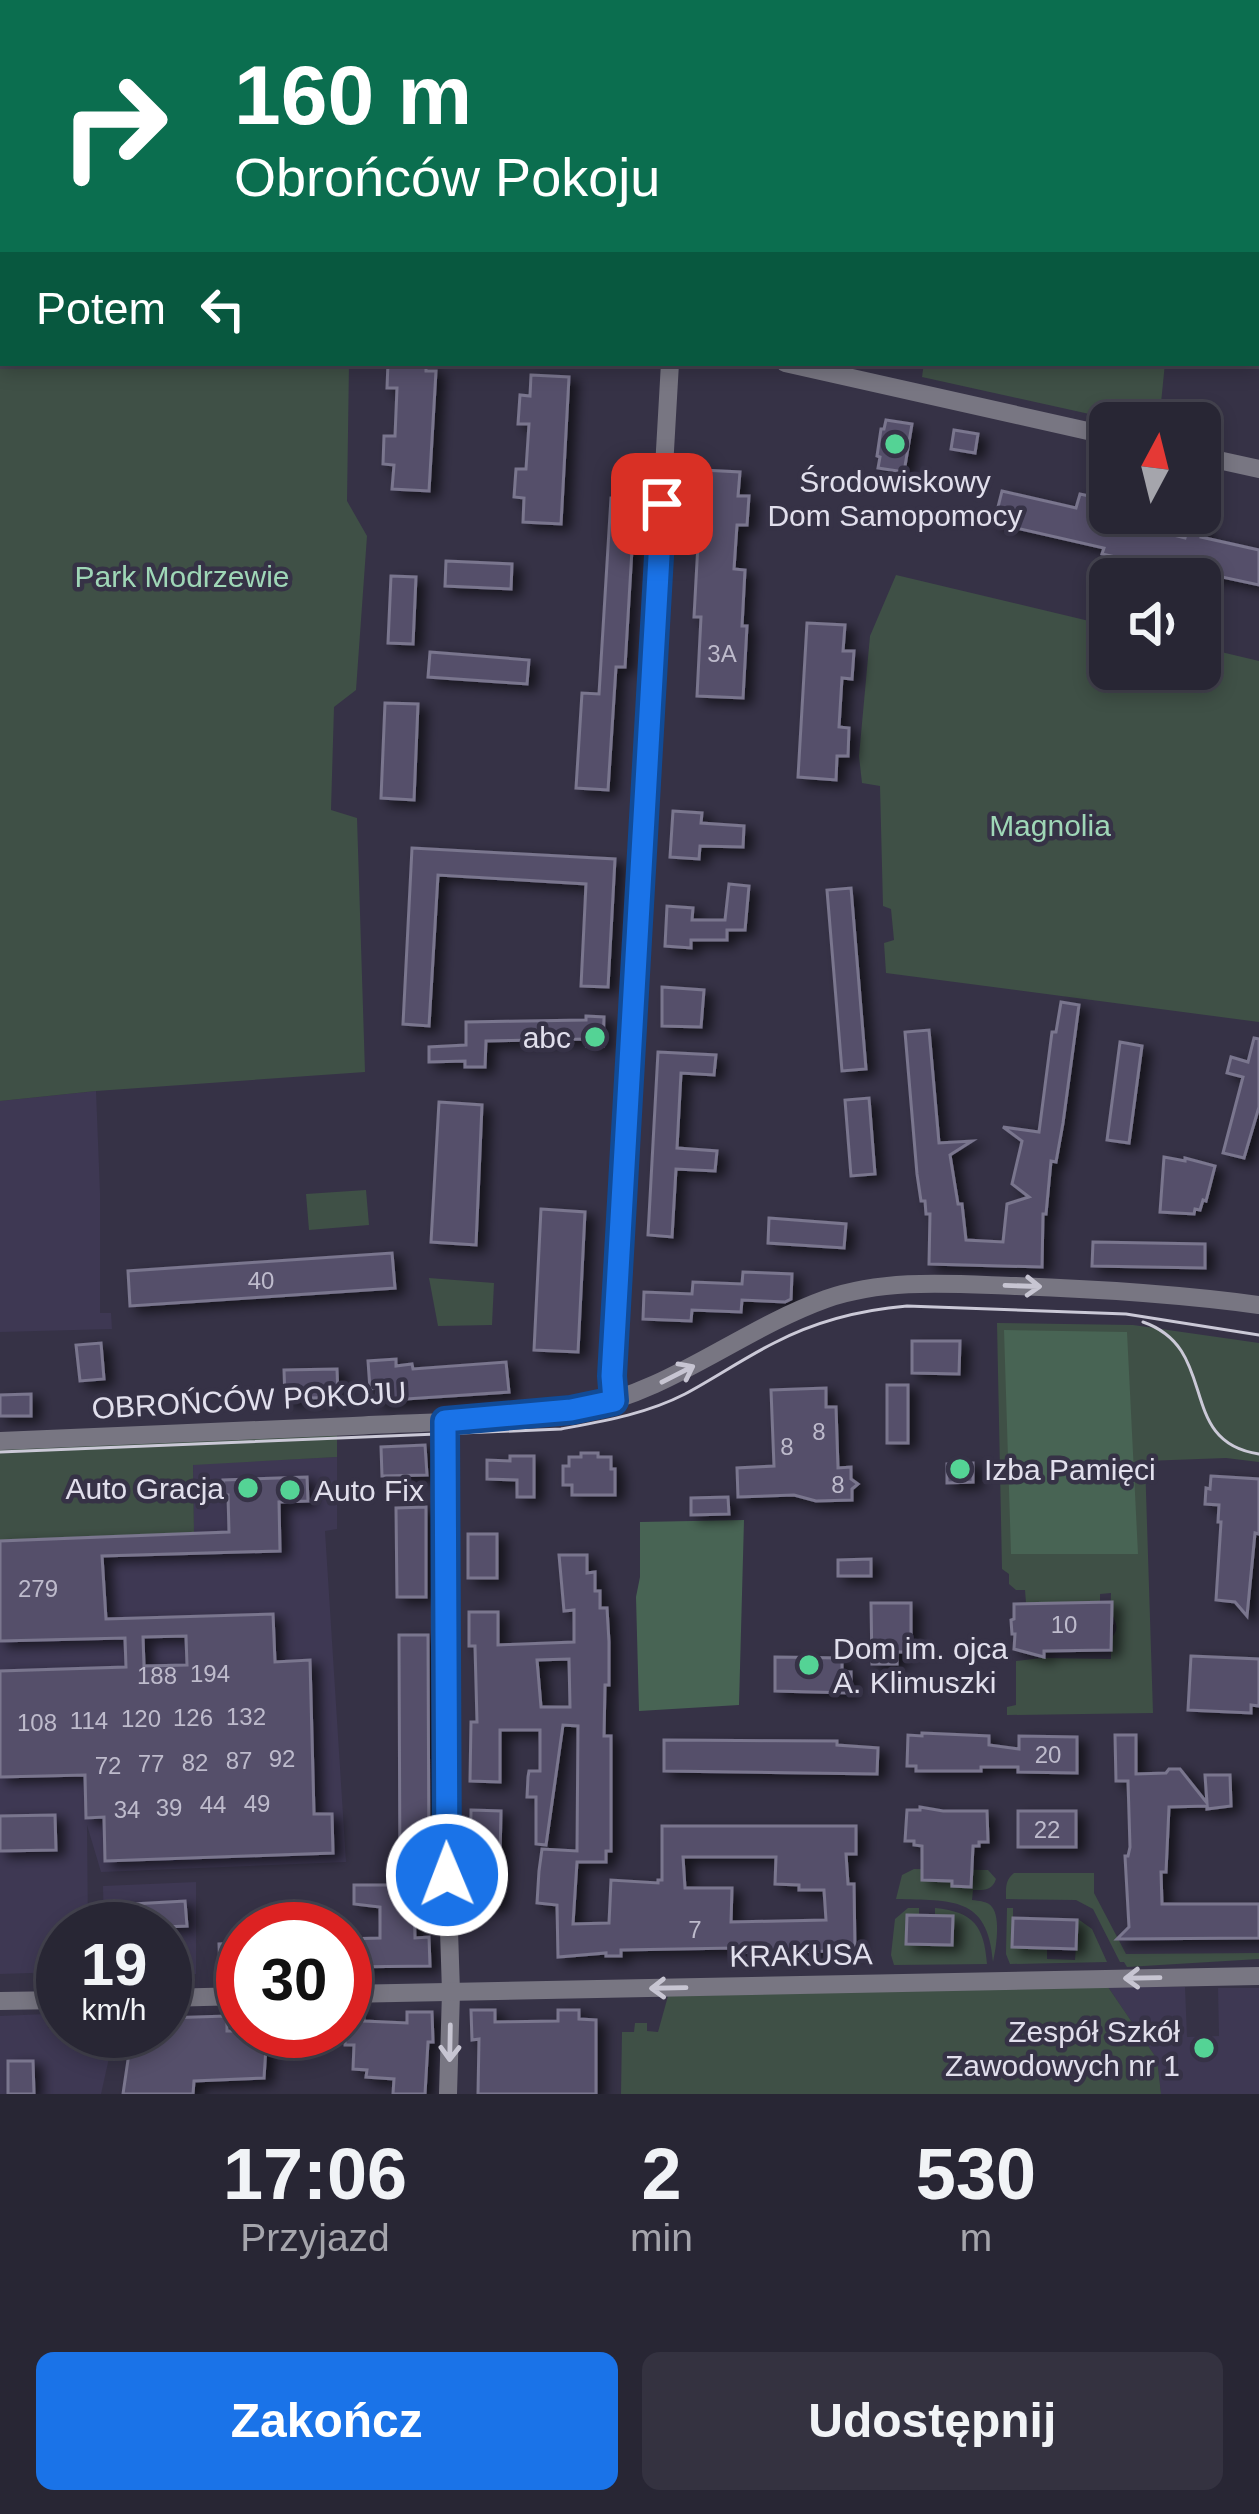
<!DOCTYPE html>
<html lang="pl">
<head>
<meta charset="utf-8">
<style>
	:root { --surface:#282634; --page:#343240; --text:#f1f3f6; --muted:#a5a5ac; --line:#44434f; --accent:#1a73e8 }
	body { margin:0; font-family:Arial,sans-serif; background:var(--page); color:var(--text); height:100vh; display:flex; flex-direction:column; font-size:45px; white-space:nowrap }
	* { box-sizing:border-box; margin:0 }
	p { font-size:39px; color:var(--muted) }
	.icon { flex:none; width:66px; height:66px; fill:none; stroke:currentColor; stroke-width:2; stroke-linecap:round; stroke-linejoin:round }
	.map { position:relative; height:2094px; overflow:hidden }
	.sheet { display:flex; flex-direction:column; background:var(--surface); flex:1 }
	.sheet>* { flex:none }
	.top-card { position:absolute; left:0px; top:0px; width:1260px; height:366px; box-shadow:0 6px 18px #0003,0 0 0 3px var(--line); background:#0b6e4f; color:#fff; overflow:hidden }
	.needle { width:78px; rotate:7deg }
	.controls { position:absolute; left:1089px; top:402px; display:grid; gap:24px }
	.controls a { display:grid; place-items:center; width:132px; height:132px; border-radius:18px; background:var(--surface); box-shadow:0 6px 18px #0003,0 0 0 3px var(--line); font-size:60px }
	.speed { position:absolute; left:36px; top:1902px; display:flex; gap:24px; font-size:60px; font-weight:700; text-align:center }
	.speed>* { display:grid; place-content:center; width:156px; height:156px; border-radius:50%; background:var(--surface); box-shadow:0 6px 18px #0003,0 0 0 3px var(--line); line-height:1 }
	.speed small { font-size:30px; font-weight:400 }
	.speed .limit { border:18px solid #d22; background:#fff; color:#111 }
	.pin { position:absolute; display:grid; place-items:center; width:102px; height:102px; color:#fff; margin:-51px; border-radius:24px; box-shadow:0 6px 18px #0006 }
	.me { position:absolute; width:132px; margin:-66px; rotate:359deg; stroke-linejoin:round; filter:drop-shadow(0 0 9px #0008) }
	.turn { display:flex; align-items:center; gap:42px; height:252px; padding:0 36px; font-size:54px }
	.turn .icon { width:156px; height:156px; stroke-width:2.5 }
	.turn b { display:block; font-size:84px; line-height:102px }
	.then { display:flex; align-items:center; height:114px; padding:0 36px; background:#0003; gap:24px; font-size:45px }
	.eta { display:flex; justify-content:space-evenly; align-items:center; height:204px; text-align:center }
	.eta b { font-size:72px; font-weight:700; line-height:84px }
	.cta { display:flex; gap:24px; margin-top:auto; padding:24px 36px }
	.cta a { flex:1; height:138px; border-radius:18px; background:var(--accent); color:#fff; font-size:48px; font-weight:700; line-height:138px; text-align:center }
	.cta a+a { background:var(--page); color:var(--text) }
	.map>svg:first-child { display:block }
	.built { fill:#3e3853 }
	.green { fill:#3f5046 }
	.forest { fill:#486454 }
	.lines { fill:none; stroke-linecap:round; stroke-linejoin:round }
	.stream { stroke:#112c1e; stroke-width:6 }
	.building { fill:#55506a; stroke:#7a768e; stroke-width:3; fill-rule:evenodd; filter:url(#shadow) }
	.street { stroke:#787682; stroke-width:18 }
	.tram { stroke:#cbc9d7; stroke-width:3 }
	.oneway { stroke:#c7c5d2 }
	.route-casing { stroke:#114b97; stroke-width:30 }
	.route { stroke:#1a73e8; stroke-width:21 }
	.poi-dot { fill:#54d395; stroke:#363246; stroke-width:4.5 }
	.labels { text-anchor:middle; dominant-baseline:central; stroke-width:9; stroke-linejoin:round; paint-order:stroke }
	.number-label { font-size:24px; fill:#bebbcc }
	.poi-label { font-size:30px; fill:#e1dfec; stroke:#363246; text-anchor:end }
	.park-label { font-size:30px; fill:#9fd7b7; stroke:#363246 }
	.street-label { font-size:30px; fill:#e1dfec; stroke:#363246 }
</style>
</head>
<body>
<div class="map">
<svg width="1259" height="2094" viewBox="0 0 1259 2094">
	<defs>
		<filter id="shadow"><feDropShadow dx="8" dy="5" stdDeviation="6" flood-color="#0009"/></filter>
	</defs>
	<rect width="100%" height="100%" fill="#363246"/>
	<g class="built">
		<polygon points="96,1091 100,1193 100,1313 111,1313 112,1329 0,1332 0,1101"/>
		<polygon points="337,1457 337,1529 325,1531 346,1862 101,1872 87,1825 88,1929 63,1929 63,1972 0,1974 0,1538 194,1530 193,1464"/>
		<polygon points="196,1882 196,1974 165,1975 165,1929 104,1929 103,1886"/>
		<polygon points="1108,1987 1185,1987 1187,2037 1219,2036 1218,1988 1259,1988 1259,2094 1161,2094 1157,2059"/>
		<polygon points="46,2014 48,2028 63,2027 63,2031 115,2031 101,2094 0,2094 0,2016"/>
	</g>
	<g class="green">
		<polygon points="0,0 516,0 516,3 3,3 3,363 349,363 347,501 367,536 356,690 334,707 331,810 357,818 365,1072 96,1091 0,1101"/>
		<polygon points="924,363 1165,363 1159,423 1130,423 922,377"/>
		<polygon points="896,575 1110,626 1110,669 1200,669 1200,647 1259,661 1259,1022 886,973 884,943 894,940 891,909 883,906 880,786 862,783 859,756 870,636"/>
		<polygon points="366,1190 369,1225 309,1230 306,1194"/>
		<polygon points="429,1278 494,1283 492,1325 438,1326"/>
		<path d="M997,1323L1133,1325L1259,1343V1462L1226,1458L1145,1461L1153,1713L1007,1715V1707L1016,1705V1661L1042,1658L1111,1659V1639C1119,1628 1117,1626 1112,1614C1110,1609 1111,1600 1111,1593L1100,1594V1602L1026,1603L1025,1590H1016L1009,1584V1574L1002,1569Z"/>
		<polygon points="337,1434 337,1457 193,1465 194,1533 0,1541 0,1449"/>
		<path d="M914,1869L988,1870L996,1879C992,1891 984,1890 973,1890L972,1900C979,1901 988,1901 992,1907C1001,1918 996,1949 993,1962C988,1895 951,1901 896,1899L902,1875Z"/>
		<path d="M1014,1873H1094V1893L1126,1954L1259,1953V1959L1127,1967L1124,1962H1120L1093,1909L1076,1900L1006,1899C1006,1888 1005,1880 1014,1873Z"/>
		<path d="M908,1908H919V1915H907L953,1916L935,1915V1908C974,1912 984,1926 987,1964L894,1965L891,1955L895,1919Z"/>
		<polygon points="1007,1908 1013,1908 1013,1947 1047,1948 1047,1959 1075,1960 1078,1919 1092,1929 1107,1962 1010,1964 1006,1954"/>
		<polygon points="1108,1987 1157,2059 1161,2094 621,2094 622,2032 634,2032 635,2023 647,2023 647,2031 658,2032 668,1996"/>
	</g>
	<g class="forest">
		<polygon points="1004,1330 1127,1332 1138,1554 1011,1554"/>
		<polygon points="744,1520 739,1705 639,1711 636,1597 640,1577 640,1522"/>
	</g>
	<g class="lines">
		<polyline class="stream" points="350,0 352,3"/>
	</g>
	<g class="building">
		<polygon points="388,363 426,363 426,371 436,371 429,491 392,489 394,465 383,464 384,436 395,436 397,388 387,388"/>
		<polygon points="531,375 569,377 561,524 523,522 524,498 514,497 516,469 526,469 529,424 518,424 520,395 530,396"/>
		<polygon points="886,420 912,424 904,472 878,468 880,457 877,456 881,429 884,429"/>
		<polygon points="954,430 978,434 975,453 951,449"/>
		<polygon points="702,470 740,472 738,496 749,496 747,525 737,525 734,569 745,570 742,626 747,626 743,698 697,696 701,617 694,617"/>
		<polygon points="1002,491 1076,508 1080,494 1094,497 1091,511 1111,516 1110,520 1138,527 1141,513 1156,516 1153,530 1185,538 1189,524 1203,527 1201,537 1259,550 1259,585 1213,575 1213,579 1102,554 1104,548 994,523"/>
		<polygon points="611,498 635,499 625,667 616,667 608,790 576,788 582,693 599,694"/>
		<polygon points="446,561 512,564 511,589 445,586"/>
		<polygon points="391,576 416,577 413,644 388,643"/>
		<polygon points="807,623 845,625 843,651 854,651 852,679 842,678 839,727 849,728 848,756 837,756 836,780 798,777"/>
		<polygon points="430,652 529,660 527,684 428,677"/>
		<polygon points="385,703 418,704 414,800 381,798"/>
		<polygon points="673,811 702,813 701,823 744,826 743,847 700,846 699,859 670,857"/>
		<polygon points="412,848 615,859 608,987 581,986 586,884 438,875 429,1026 403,1024"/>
		<polygon points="729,884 749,886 745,930 727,930 727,940 691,940 691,948 665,946 667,906 693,908 692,920 725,920"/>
		<polygon points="851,888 866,1069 842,1071 827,890"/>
		<polygon points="662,987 704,990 701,1027 662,1026"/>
		<polygon points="1061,1002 1079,1005 1063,1123 1056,1162 1051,1161 1046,1214 1043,1214 1042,1267 929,1264 930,1214 926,1214 925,1201 921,1201 917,1174 905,1032 929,1030 939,1143 972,1141 950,1155 958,1204 962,1204 966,1240 1003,1242 1007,1204 1029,1197 1012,1184 1022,1141 1003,1127 1039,1132 1052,1032 1056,1032"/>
		<polygon points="586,1016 604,1017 603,1046 587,1046 588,1039 486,1041 485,1067 465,1067 465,1061 429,1062 429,1047 466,1045 466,1022 586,1020"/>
		<polygon points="1254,1038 1259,1039 1259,1107 1244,1158 1223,1153 1243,1077 1227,1073 1231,1057 1248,1062"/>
		<polygon points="1120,1042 1142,1046 1129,1143 1107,1140"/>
		<polygon points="658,1052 716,1055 714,1075 681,1073 677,1148 717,1151 715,1171 676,1169 672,1237 648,1235"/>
		<polygon points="869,1098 875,1174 851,1176 845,1100"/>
		<polygon points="439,1102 482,1105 476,1245 431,1242"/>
		<polygon points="1164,1157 1185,1161 1185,1158 1215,1166 1206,1201 1203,1200 1200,1210 1195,1209 1194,1214 1160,1212"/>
		<polygon points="541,1209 585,1212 578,1352 534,1350"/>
		<polygon points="769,1218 846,1224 844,1248 768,1243"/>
		<polygon points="1093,1242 1205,1244 1205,1268 1092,1266"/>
		<polygon points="392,1253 395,1288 130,1306 128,1271"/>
		<polygon points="743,1272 792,1274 791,1299 785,1302 742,1300 741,1312 692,1310 691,1321 643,1319 644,1292 692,1294 693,1282 742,1284"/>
		<polygon points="912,1341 960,1341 959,1374 912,1373"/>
		<polygon points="101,1343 104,1379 80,1381 76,1345"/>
		<polygon points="396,1359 396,1366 412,1364 413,1369 506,1362 509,1392 377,1401 377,1388 370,1389 368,1361"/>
		<polygon points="337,1369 338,1397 285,1399 284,1370"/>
		<rect x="887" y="1385" width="21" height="58"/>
		<polygon points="826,1388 826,1407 836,1407 838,1468 851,1467 851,1479 858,1484 852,1489 852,1500 816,1501 794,1495 738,1497 737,1468 774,1466 771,1390"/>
		<polygon points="31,1394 31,1416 0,1416 0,1395"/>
		<polygon points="425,1445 427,1475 382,1476 381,1447"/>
		<polygon points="581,1453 598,1453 598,1457 611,1457 611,1469 615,1469 615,1495 572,1495 572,1485 563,1485 563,1466 569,1466 569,1457 581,1457"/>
		<polygon points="510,1456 534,1456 534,1497 517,1497 517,1480 487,1479 487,1460 510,1461"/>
		<polygon points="973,1463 973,1482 947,1483 947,1464"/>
		<polygon points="1211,1476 1259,1479 1259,1534 1255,1533 1247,1616 1235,1602 1216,1600 1221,1522 1218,1522 1219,1505 1205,1504 1206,1488 1210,1489"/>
		<path d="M307,1477L308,1501L279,1502L280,1551L102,1556L106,1619L273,1614L275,1662L310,1660L314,1814H332L333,1853L105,1861L104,1817L86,1818L85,1775L0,1777V1671L126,1667L125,1638L0,1641V1541L229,1532L228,1495H224L223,1480ZM186,1636L187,1665L144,1666L143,1637Z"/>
		<polygon points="728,1497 729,1514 691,1515 691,1498"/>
		<polygon points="426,1507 426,1597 397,1597 396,1508"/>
		<rect x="468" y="1534" width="29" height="44"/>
		<path d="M559,1555H587V1573L595,1572V1591H600V1608H607L609,1642V1685H605L604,1736H611V1851H606V1862H577L573,1924L609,1923L611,1880L658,1883V1880H662V1826H856V1854H846L848,1884H854L855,1951L735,1952V1948L621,1950V1956H606V1953L558,1957L557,1905L537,1903L539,1871L542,1849L577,1851L578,1726L563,1725L546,1845L536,1844V1797H527L528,1777L529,1771H540V1730H500V1782L470,1781L471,1722H477L475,1646H469V1612H498V1645L574,1642V1610L564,1611ZM569,1659L570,1707H541L537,1660ZM683,1857H776L775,1884L799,1885V1890H824L826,1920L731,1922L732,1888H685Z"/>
		<polygon points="871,1559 871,1576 838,1576 838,1560"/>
		<polygon points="1112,1602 1111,1650 1044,1651 1044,1657 1014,1649 1015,1634 1012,1634 1011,1620 1014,1619 1014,1604"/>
		<polygon points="871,1603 911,1603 911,1652 897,1652 897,1664 872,1664"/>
		<polygon points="399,1635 428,1635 429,1870 427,1870 426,1897 414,1897 415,1938 429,1937 430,1966 345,1967 345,1939 380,1938 380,1907 354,1904 354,1885 400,1885"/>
		<polygon points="1191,1656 1259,1659 1259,1706 1251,1705 1251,1713 1188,1710"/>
		<polygon points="775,1657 842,1658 842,1672 851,1672 851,1693 775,1691"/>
		<polygon points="922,1733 989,1736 989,1745 1019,1749 1019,1736 1077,1737 1077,1773 1018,1772 1018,1767 981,1767 981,1771 916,1771 916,1766 907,1766 908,1735 922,1736"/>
		<polygon points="1115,1735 1136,1735 1136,1774 1166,1773 1169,1769 1180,1769 1207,1803 1205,1775 1230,1775 1231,1806 1207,1809 1207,1806 1169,1807 1166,1872 1161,1872 1162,1904 1259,1904 1259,1938 1117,1939 1129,1927 1125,1856 1128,1856 1130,1847 1128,1781 1116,1781"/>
		<polygon points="664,1740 837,1741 837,1745 878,1748 877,1774 664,1771"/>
		<polygon points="920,1807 943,1811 987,1811 988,1842 979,1842 979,1846 973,1846 971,1887 952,1886 952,1881 922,1880 922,1846 914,1845 914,1841 905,1841 907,1810 920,1810"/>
		<polygon points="471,1810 501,1811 499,1904 470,1903"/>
		<rect x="1018" y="1811" width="58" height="36"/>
		<polygon points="55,1815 56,1850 0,1851 0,1816"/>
		<polygon points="185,1901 187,1926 117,1929 116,1905"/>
		<polygon points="907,1915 953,1916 952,1945 906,1944"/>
		<polygon points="1013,1918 1077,1920 1076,1949 1012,1947"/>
		<polygon points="243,1943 243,1970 220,1971 219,1944"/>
		<polygon points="363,2010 364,2021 407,2023 407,2012 432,2012 433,2042 428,2042 425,2094 393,2094 394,2079 366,2077 367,2070 353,2069 354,2045 345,2045 345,2011"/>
		<polygon points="471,2010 495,2010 495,2022 558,2021 558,2010 579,2010 579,2019 596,2020 596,2094 478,2094 479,2039 472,2040"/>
		<polygon points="227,2016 227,2031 267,2031 264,2078 194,2081 193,2094 123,2094 128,2060 127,2031 165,2031 165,2018"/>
		<polygon points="8,2061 33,2061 34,2094 8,2094"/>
	</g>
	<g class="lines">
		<g class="street">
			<polyline points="690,3 690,0"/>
			<polyline points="785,363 1110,436"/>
			<polyline points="1200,456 1259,469"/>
			<polyline points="614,1401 612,1376 670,363"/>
			<polyline points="445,1421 446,1837 451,1992 448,2094"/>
			<path d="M0,1441C118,1436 235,1431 353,1426C428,1422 505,1422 579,1409C670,1392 740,1330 826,1299C887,1278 953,1284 1015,1286C1097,1289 1178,1294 1259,1305"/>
			<polyline points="345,1994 1259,1976"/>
			<polyline points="165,1998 243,1996"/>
			<polyline points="0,2001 63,2000"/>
		</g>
		<g class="tram">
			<path d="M1143,1322C1221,1349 1175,1442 1259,1454"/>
			<path d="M0,1452L561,1429C604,1421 646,1414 685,1394C715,1378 744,1358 774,1343C816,1321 860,1310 907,1306L1126,1314L1259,1335"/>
		</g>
	</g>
	<defs><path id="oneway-shaft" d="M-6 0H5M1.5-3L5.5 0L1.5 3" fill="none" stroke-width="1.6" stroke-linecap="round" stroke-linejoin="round" transform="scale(3)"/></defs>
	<g class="oneway">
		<use href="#oneway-shaft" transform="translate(1023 1286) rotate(2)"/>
		<use href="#oneway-shaft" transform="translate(678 1374) rotate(-27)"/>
		<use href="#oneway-shaft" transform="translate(1142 1978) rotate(179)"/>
		<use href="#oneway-shaft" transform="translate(668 1988) rotate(179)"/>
		<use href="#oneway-shaft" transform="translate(450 2043) rotate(91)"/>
	</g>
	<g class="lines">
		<g class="route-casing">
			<polyline id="route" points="447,1875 445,1421 571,1410 614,1401 612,1376 662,504"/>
		</g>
		<use href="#route" class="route"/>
	</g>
	<g class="poi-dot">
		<circle cx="895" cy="444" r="12"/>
		<circle cx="595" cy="1037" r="12"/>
		<circle cx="960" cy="1469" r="12"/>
		<circle cx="248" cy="1488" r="12"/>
		<circle cx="290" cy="1490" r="12"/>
		<circle cx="809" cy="1665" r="12"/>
		<circle cx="1204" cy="2048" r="12"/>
	</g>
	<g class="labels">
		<g class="number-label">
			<text x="722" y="653">3A</text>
			<text x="261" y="1280">40</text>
			<text x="819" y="1431">8</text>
			<text x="787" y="1446">8</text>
			<text x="838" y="1484">8</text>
			<text x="38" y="1588">279</text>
			<text x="1064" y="1624">10</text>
			<text x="210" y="1673">194</text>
			<text x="157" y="1675">188</text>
			<text x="246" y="1716">132</text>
			<text x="193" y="1717">126</text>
			<text x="141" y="1718">120</text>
			<text x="89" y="1720">114</text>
			<text x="37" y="1722">108</text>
			<text x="1048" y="1754">20</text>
			<text x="282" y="1758">92</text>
			<text x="239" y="1760">87</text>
			<text x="195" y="1762">82</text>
			<text x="151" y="1763">77</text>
			<text x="108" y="1765">72</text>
			<text x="257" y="1803">49</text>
			<text x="213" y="1804">44</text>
			<text x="169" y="1807">39</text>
			<text x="127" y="1809">34</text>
			<text x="1047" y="1829">22</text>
			<text x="695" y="1929">7</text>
		</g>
		<g class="poi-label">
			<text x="895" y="481" text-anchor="middle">Środowiskowy<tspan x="895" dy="34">Dom Samopomocy</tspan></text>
			<text x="571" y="1037">abc</text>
			<text x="984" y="1469" text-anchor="start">Izba Pamięci</text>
			<text x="224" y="1488">Auto Gracja</text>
			<text x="314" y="1490" text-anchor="start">Auto Fix</text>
			<text x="833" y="1648" text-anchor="start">Dom im. ojca<tspan x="833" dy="34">A. Klimuszki</tspan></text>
			<text x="1180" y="2031">Zespół Szkół<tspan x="1180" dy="34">Zawodowych nr 1</tspan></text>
		</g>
		<g class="park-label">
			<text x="182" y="576">Park Modrzewie</text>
			<text x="1050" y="825">Magnolia</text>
		</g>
		<g class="street-label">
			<text transform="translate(249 1400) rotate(-3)">OBROŃCÓW POKOJU</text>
			<text transform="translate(801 1955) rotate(-1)">KRAKUSA</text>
		</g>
	</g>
</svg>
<div class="controls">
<a><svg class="needle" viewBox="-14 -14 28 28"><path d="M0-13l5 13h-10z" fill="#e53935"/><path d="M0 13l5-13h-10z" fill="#a5a5ac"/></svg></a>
<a><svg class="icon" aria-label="sound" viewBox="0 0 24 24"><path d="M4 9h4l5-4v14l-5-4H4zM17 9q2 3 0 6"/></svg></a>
</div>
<div class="speed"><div>19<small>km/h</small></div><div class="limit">30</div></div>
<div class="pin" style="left:662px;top:504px;background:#d93025"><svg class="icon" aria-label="arrive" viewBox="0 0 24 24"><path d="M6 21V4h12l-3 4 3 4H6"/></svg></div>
<svg class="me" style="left:447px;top:1875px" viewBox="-20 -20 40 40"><circle r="17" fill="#1a73e8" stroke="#fff" stroke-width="3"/><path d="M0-11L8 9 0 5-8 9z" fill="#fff"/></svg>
<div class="top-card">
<div class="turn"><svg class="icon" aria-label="right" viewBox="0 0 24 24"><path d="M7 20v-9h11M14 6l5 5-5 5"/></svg><div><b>160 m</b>Obrońców Pokoju</div></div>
<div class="then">Potem<svg class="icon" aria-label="left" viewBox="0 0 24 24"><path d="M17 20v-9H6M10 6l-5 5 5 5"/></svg></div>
</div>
</div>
<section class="sheet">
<div class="eta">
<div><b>17:06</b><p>Przyjazd</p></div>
<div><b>2</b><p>min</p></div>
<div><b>530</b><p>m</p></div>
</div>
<div class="cta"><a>Zakończ</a><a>Udostępnij</a></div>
</section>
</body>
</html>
